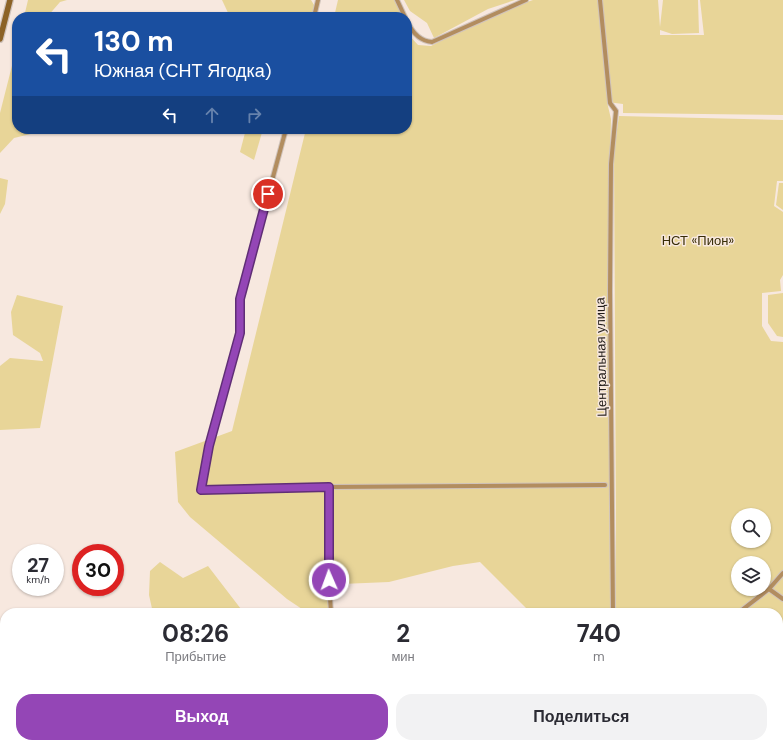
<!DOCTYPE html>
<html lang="ru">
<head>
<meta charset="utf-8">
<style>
	:root { --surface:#fff; --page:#f2f2f3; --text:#2b2b33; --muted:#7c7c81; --accent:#9446b6 }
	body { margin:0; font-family:"DM Sans",sans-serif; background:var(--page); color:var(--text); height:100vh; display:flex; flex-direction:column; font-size:15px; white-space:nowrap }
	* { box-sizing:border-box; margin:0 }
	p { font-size:13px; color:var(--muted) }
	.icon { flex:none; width:22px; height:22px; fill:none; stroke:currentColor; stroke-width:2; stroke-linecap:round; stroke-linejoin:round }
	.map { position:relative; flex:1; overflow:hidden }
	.details { position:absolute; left:0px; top:608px; width:783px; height:140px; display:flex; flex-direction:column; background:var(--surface); border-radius:16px 16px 0 0; box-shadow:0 1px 3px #0004 }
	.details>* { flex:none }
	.hud { position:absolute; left:12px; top:12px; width:400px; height:122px; border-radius:16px; box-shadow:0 1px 3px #0004; background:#1a4fa0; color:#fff; overflow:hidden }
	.fabs { position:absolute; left:731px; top:508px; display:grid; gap:8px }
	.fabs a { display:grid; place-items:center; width:40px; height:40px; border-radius:50%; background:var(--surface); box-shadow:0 1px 3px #0004; font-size:20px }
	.speed { position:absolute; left:12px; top:544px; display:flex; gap:8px; font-size:20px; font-weight:700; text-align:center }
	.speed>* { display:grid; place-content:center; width:52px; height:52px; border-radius:50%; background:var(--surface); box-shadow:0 1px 3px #0004; line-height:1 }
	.speed small { font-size:10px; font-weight:400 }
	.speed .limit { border:6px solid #d22; background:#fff; color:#111 }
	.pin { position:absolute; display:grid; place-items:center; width:34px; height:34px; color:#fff; margin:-17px; border:2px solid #fff; border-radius:50%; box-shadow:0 1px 4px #0007 }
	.me { position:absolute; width:44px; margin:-22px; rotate:358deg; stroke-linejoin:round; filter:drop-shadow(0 0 3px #0008) }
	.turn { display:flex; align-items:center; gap:14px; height:84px; padding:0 16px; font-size:18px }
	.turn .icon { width:52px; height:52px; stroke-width:2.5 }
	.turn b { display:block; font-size:28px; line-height:34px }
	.lanes { display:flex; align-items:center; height:38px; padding:0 16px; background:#0003; justify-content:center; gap:20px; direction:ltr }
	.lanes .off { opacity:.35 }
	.eta { display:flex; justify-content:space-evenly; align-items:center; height:68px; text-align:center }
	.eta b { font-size:24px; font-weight:700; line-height:28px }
	.button { display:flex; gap:8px; margin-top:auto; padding:8px 16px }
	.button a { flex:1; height:46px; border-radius:16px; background:var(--accent); color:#fff; font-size:16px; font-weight:700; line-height:46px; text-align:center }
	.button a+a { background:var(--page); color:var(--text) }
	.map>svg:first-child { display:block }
	.green { fill:#e8d598; fill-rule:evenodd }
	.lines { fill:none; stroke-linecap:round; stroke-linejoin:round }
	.street-casing { stroke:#d0c3bb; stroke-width:6 }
	.secondary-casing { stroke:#d0c3bb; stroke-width:8 }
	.street { stroke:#b28d5f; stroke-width:4 }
	.secondary { stroke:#8c6226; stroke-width:5.5 }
	.route-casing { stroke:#602e76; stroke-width:10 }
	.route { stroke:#9446b6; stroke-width:7 }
	.labels { text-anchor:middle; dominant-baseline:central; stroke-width:3; stroke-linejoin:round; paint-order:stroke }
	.park-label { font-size:13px; fill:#382d06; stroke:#f7e8df }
	.street-label { font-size:13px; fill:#211c18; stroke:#f7e8df }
</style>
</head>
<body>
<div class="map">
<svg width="783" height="748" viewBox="0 0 783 748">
	<rect width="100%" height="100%" fill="#f7e8df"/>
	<g class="green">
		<polygon points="28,0 67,0 60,2 47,17 24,17"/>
		<polygon points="222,0 311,0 314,5 312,17 230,17"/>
		<polygon points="338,0 397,0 401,17 334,17"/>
		<polygon points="404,0 515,0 488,9 434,38 427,23 410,11"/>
		<polygon points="533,0 658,0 660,27 663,0 698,0 699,33 672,34 660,30 660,35 704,35 700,0 783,0 783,115 623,113 623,104 607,102 611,119 609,215 610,613 534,613 526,608 480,562 453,566 389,582 318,585 337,613 308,613 287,599 190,517 178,502 175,452 232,431 306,129 407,129 407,33 418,45 431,46 495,13"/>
		<polygon points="17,46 17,129 33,129 35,133 14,138 0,153 0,113"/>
		<path d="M619,116L783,120V181H777L774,206L783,212V275L780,280L781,291L762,293V326L771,341L783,342V728H778V613H615L616,529L614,150ZM738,515H764V541H738ZM738,563H764V589H738Z"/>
		<polygon points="246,129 263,129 254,160 240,152"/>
		<polygon points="0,178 8,180 5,204 0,214"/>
		<polygon points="779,183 783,183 783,210 776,205"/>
		<polygon points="783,293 783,337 777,336 768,323 768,295"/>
		<polygon points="17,295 63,306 40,428 0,430 0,366 10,358 43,361 40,353 13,335 11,312"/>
		<polygon points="160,562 183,578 208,566 244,613 153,613 149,595 150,571"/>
		<polygon points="5,698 5,743 7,743 6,748 0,748 0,699"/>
	</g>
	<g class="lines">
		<g class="street-casing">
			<g id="street">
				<polyline points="397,0 405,17"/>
				<polyline points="600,0 610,103 616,111 611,164 610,292 613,613"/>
				<polyline points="314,17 318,0"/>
				<path d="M407,21C412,32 419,41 432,42L526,0"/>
				<polyline points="286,129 240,299 240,333 209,446 201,490 329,487 605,485"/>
				<polyline points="329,487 328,566 331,613"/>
				<polyline points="769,589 783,599"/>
				<polyline points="738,613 769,589 783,573"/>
				<polyline points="778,653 783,657"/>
				<polyline points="337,743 337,748"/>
			</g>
		</g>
		<g class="secondary-casing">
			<polyline id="secondary" points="0,39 10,0"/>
		</g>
		<use href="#street" class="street"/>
		<use href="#secondary" class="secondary"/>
	</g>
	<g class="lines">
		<g class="route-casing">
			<polyline id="route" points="268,194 240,299 240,333 209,446 201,490 329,487 329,580"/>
		</g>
		<use href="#route" class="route"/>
	</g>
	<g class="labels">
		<g class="park-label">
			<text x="698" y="240">НСТ «Пион»</text>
		</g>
		<g class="street-label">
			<text transform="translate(601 357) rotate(-91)">Центральная улица</text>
		</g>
	</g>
</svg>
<div class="fabs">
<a><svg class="icon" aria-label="search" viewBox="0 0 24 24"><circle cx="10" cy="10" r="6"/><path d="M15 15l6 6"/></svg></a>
<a><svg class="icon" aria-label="layers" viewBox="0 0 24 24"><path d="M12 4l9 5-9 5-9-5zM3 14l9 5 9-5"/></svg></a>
</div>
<div class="speed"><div>27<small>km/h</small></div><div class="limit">30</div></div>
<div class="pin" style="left:268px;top:194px;background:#d93025"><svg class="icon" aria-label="arrive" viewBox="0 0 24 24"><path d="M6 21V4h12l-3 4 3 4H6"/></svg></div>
<svg class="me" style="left:329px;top:580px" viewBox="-20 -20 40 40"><circle r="17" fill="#9446b6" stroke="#fff" stroke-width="3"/><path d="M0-11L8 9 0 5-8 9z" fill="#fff"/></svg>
<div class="hud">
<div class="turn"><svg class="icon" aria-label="left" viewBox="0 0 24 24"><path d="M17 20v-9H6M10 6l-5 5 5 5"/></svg><div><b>130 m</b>Южная (СНТ Ягодка)</div></div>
<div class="lanes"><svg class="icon" aria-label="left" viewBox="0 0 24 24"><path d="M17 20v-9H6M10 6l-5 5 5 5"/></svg><svg class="icon off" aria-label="ahead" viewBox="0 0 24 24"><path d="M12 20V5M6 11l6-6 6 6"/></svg><svg class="icon off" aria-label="right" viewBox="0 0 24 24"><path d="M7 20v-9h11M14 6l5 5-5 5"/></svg></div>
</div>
<section class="details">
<div class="eta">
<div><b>08:26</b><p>Прибытие</p></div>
<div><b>2</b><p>мин</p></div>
<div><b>740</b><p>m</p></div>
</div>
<div class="button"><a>Выход</a><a>Поделиться</a></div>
</section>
</div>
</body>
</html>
